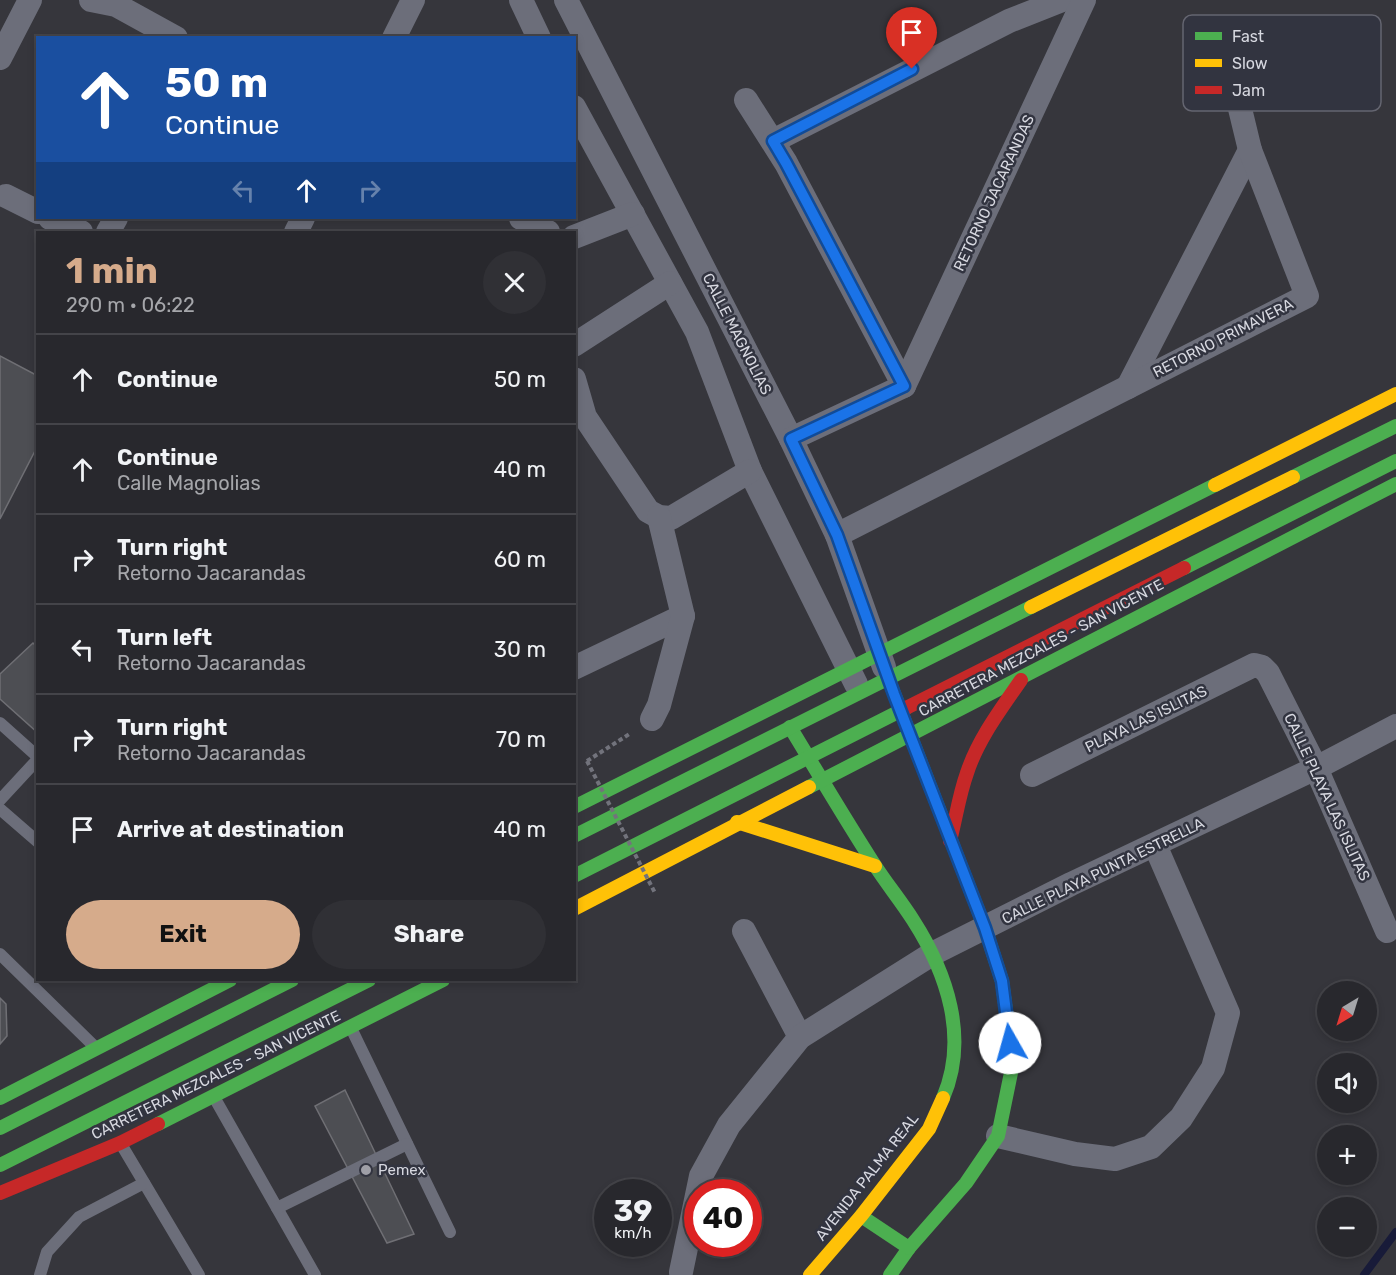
<!DOCTYPE html>
<html lang="en">
<head>
<meta charset="utf-8">
<style>
	:root { --surface:#28282d; --page:#303035; --text:#f1f3f6; --muted:#a5a6aa; --line:#444449; --accent:#d6ab8b }
	body { margin:0; font-family:Rubik,sans-serif; background:var(--page); color:var(--text); height:100vh; display:flex; flex-direction:column; font-size:22px; white-space:nowrap }
	* { box-sizing:border-box; margin:0 }
	p { font-size:20px; color:var(--muted) }
	.icon { flex:none; width:33px; height:33px; fill:none; stroke:currentColor; stroke-width:2; stroke-linecap:round; stroke-linejoin:round }
	.map { position:relative; flex:1; overflow:hidden }
	.sheet { position:absolute; left:36px; top:231px; width:540px; height:750px; display:flex; flex-direction:column; background:var(--surface); border-radius:0px; box-shadow:0 3px 9px #0003,0 0 0 2px var(--line) }
	.sheet>* { flex:none }
	.guide { position:absolute; left:36px; top:36px; width:540px; height:183px; border-radius:0px; box-shadow:0 3px 9px #0003,0 0 0 2px var(--line); background:#1a4fa0; color:#fff; overflow:hidden }
	.needle { width:39px; rotate:218deg }
	.tools { position:absolute; left:1317px; top:981px; display:grid; gap:12px }
	.tools a { display:grid; place-items:center; width:60px; height:60px; border-radius:50%; background:var(--surface); box-shadow:0 3px 9px #0003,0 0 0 2px var(--line); font-size:30px }
	.speed { position:absolute; left:594px; top:1179px; display:flex; gap:12px; font-size:30px; font-weight:700; text-align:center }
	.speed>* { display:grid; place-content:center; width:78px; height:78px; border-radius:50%; background:var(--surface); box-shadow:0 3px 9px #0003,0 0 0 2px var(--line); line-height:1 }
	.speed small { font-size:15px; font-weight:400 }
	.speed .limit { border:9px solid #d22; background:#fff; color:#111 }
	.pin { position:absolute; display:grid; place-items:center; width:51px; height:51px; color:#fff; margin:-62px -26px; border-radius:50% 50% 50% 0; rotate:-45deg; box-shadow:0 0 6px #0007 }
	.pin .icon { rotate:45deg }
	.me { position:absolute; width:66px; margin:-33px; rotate:353deg; stroke-linejoin:round; filter:drop-shadow(0 0 4px #0008) }
	.turn { display:flex; align-items:center; gap:21px; height:126px; padding:0 30px; font-size:27px }
	.turn .icon { width:78px; height:78px; stroke-width:2.5 }
	.turn b { display:block; font-size:42px; line-height:51px }
	.lanes { display:flex; align-items:center; height:57px; padding:0 30px; background:#0003; justify-content:center; gap:30px; direction:ltr }
	.lanes .off { opacity:.35 }
	.round { display:grid; place-items:center; flex:none; width:63px; height:63px; border-radius:32px; background:var(--page) }
	.summary { display:flex; align-items:center; justify-content:space-between; height:102px; padding:0 30px }
	h1 { font-size:36px; font-weight:700; line-height:45px; color:var(--accent) }
	.cta { display:flex; gap:12px; margin-top:auto; padding:12px 30px }
	.cta a { flex:1; height:69px; border-radius:36px; background:var(--accent); color:#111; font-size:24px; font-weight:700; line-height:69px; text-align:center }
	.cta a+a { background:var(--page); color:var(--text) }
	ul { padding:0; list-style:none }
	li { display:flex; align-items:center; gap:18px; height:90px; padding:0 30px; border-top:2px solid var(--line) }
	li div { flex:1 }
	li b { display:block; font-size:22px }
	li em { font-style:normal }
	.map>svg:first-child { display:block }
	.lines { fill:none; stroke-linecap:round; stroke-linejoin:round }
	.stream { stroke:#181b39; stroke-width:8 }
	.building { fill:#4d4e53; stroke:#6f6f74; stroke-width:1.5 }
	.path { stroke:#72737c; stroke-width:4; stroke-dasharray:4.5 3; stroke-linecap:butt }
	.lane { stroke:#6c6e7a; stroke-width:12 }
	.street { stroke:#6c6e7a; stroke-width:24 }
	.fast { stroke:#4caf50; stroke-width:14 }
	.slow { stroke:#ffc107; stroke-width:14 }
	.jam { stroke:#c62828; stroke-width:14 }
	.path-bridge { stroke:#72737c; stroke-width:4; stroke-dasharray:4.5 3; stroke-linecap:butt }
	.route-casing { stroke:#114b97; stroke-width:15 }
	.route { stroke:#1a73e8; stroke-width:10 }
	.poi-dot { fill:#9f9fa7; stroke:#323440; stroke-width:2 }
	.labels { text-anchor:middle; dominant-baseline:central; stroke-width:5; stroke-linejoin:round; paint-order:stroke }
	.street-label { font-size:15px; fill:#d7d8e0; stroke:#323440 }
	.poi-label { font-size:15px; fill:#d7d8e0; stroke:#323440; text-anchor:start }
	.key { fill:#323440; stroke:#646570; stroke-width:1.5 }
	.key-label { font-size:16px; fill:#d7d8e0 }
</style>
</head>
<body>
<div class="map">
<svg width="1396" height="1275" viewBox="0 0 1396 1275">
	<rect width="100%" height="100%" fill="#36363c"/>
	<g class="lines">
		<polyline class="stream" points="1364,1275 1396,1232"/>
	</g>
	<g class="building">
		<polygon points="0,356 38,376 38,445 0,519"/>
		<polygon points="33,643 38,648 38,733 0,699 0,674"/>
		<polygon points="0,998 6,1004 7,1036 0,1044"/>
		<polygon points="345,1090 414,1234 387,1243 315,1106"/>
	</g>
	<g class="lines">
		<polyline class="path" points="587,761 631,733"/>
		<g class="lane">
			<polyline points="0,723 38,757"/>
			<polyline points="0,800 38,759"/>
			<polyline points="0,809 38,842"/>
			<polyline points="0,954 95,1047"/>
			<polyline points="351,1028 450,1232"/>
			<polyline points="214,1097 315,1275"/>
			<polyline points="121,1144 199,1275"/>
			<polyline points="277,1208 407,1144"/>
			<polyline points="40,1275 47,1252 79,1217 144,1183"/>
		</g>
		<g class="street">
			<polyline points="91,0 116,5 176,38"/>
			<polyline points="521,0 539,38"/>
			<polyline points="566,0 791,439 837,535 884,667"/>
			<polyline points="394,38 413,0"/>
			<polyline points="0,58 30,0"/>
			<polyline points="746,100 786,163 904,386"/>
			<polyline points="574,107 697,332 750,471 856,684"/>
			<polyline points="773,141 1009,21 1062,0"/>
			<polyline points="6,196 38,212"/>
			<polyline points="50,218 81,232"/>
			<polyline points="521,218 548,232"/>
			<polyline points="108,232 116,218"/>
			<polyline points="296,232 303,218"/>
			<polyline points="574,237 633,214"/>
			<polyline points="574,345 670,283"/>
			<polyline points="574,379 585,417 648,511 659,517 671,518 750,471"/>
			<polyline points="1128,387 1250,150"/>
			<polyline points="791,439 904,386 1084,0"/>
			<polyline points="837,535 1307,296 1250,150 1235,88"/>
			<polyline points="574,668 683,616"/>
			<polyline points="652,719 659,705 683,616 659,517"/>
			<polyline points="1032,775 1254,665 1262,667 1268,673 1316,768 1387,931"/>
			<polyline points="744,931 800,1037"/>
			<polyline points="998,1136 1075,1154 1115,1159 1151,1147 1181,1118 1213,1068 1228,1013 1155,845"/>
			<polyline points="681,1272 701,1176 729,1125 800,1037 932,954 1071,884 1316,768 1396,726"/>
		</g>
		<g class="fast">
			<polyline points="1293,477 1396,426"/>
			<polyline points="1184,568 1396,461"/>
			<polyline points="888,678 985,928 1002,981 1013,1063 998,1136 966,1183 909,1248 890,1275"/>
			<path d="M790,727C818,773 845,819 874,864C886,883 901,901 913,920C947,973 969,1038 943,1098"/>
			<polyline points="809,787 1396,484"/>
			<polyline points="574,807 1215,485"/>
			<polyline points="574,836 1031,607"/>
			<polyline points="574,876 906,708"/>
			<polyline points="0,1098 230,980"/>
			<polyline points="158,1124 443,980"/>
			<polyline points="0,1128 292,980"/>
			<polyline points="0,1165 369,980"/>
			<polyline points="861,1216 909,1248"/>
		</g>
		<g class="slow">
			<polyline points="1215,485 1396,394"/>
			<polyline points="1031,607 1293,477"/>
			<polyline points="737,822 875,866"/>
			<polyline points="574,909 809,787"/>
			<polyline points="810,1275 861,1216 929,1129 943,1098"/>
		</g>
		<g class="jam">
			<polyline points="906,708 1184,568"/>
			<path d="M950,841C956,818 959,795 967,773C978,739 1001,709 1021,680"/>
			<polyline points="0,1193 120,1143 158,1124"/>
		</g>
		<polyline class="path-bridge" points="587,761 655,893"/>
	</g>
	<g class="lines">
		<g class="route-casing">
			<polyline id="route" points="912,69 773,141 786,163 904,386 791,439 837,535 894,694 985,928 1002,981 1010,1043"/>
		</g>
		<use href="#route" class="route"/>
	</g>
	<circle class="poi-dot" cx="366" cy="1170" r="6"/>
	<g class="labels">
		<g class="street-label">
			<text transform="translate(994 193) rotate(-65)">RETORNO JACARANDAS</text>
			<text transform="translate(737 334) rotate(63)">CALLE MAGNOLIAS</text>
			<text transform="translate(1223 338) rotate(-27)">RETORNO PRIMAVERA</text>
			<text transform="translate(1041 648) rotate(-28)">CARRETERA MEZCALES - SAN VICENTE</text>
			<text transform="translate(1146 719) rotate(-26)">PLAYA LAS ISLITAS</text>
			<text transform="translate(1327 797) rotate(65)">CALLE PLAYA LAS ISLITAS</text>
			<text transform="translate(1103 871) rotate(-26)">CALLE PLAYA PUNTA ESTRELLA</text>
			<text transform="translate(216 1075) rotate(-26)">CARRETERA MEZCALES - SAN VICENTE</text>
			<text transform="translate(867 1177) rotate(-52)">AVENIDA PALMA REAL</text>
		</g>
		<g class="poi-label">
			<text x="378" y="1170">Pemex</text>
		</g>
	</g>
	<rect x="1183" y="15" width="198" height="96" rx="9" class="key"/>
	<rect x="1195" y="32" width="27" height="8" fill="#4caf50"/>
	<rect x="1195" y="59" width="27" height="8" fill="#ffc107"/>
	<rect x="1195" y="86" width="27" height="8" fill="#c62828"/>
	<g class="key-label">
		<text x="1232" y="42">Fast</text>
		<text x="1232" y="69">Slow</text>
		<text x="1232" y="96">Jam</text>
	</g>
</svg>
<div class="tools">
<a><svg class="needle" viewBox="-14 -14 28 28"><path d="M0-13l5 13h-10z" fill="#e53935"/><path d="M0 13l5-13h-10z" fill="#a5a6aa"/></svg></a>
<a><svg class="icon" aria-label="sound" viewBox="0 0 24 24"><path d="M4 9h4l5-4v14l-5-4H4zM17 9q2 3 0 6"/></svg></a>
<a>+</a>
<a>−</a>
</div>
<div class="speed"><div>39<small>km/h</small></div><div class="limit">40</div></div>
<div class="pin" style="left:912px;top:69px;background:#d93025"><svg class="icon" aria-label="arrive" viewBox="0 0 24 24"><path d="M6 21V4h12l-3 4 3 4H6"/></svg></div>
<svg class="me" style="left:1010px;top:1043px" viewBox="-20 -20 40 40"><circle r="19" fill="#fff"/><path d="M0-13L10 11 0 6-10 11z" fill="#1a73e8"/></svg>
<div class="guide">
<div class="turn"><svg class="icon" aria-label="ahead" viewBox="0 0 24 24"><path d="M12 20V5M6 11l6-6 6 6"/></svg><div><b>50 m</b>Continue</div></div>
<div class="lanes"><svg class="icon off" aria-label="left" viewBox="0 0 24 24"><path d="M17 20v-9H6M10 6l-5 5 5 5"/></svg><svg class="icon" aria-label="ahead" viewBox="0 0 24 24"><path d="M12 20V5M6 11l6-6 6 6"/></svg><svg class="icon off" aria-label="right" viewBox="0 0 24 24"><path d="M7 20v-9h11M14 6l5 5-5 5"/></svg></div>
</div>
<section class="sheet">
<div class="summary"><div><h1>1 min</h1><p>290 m · 06:22</p></div><a class="round"><svg class="icon" aria-label="close" viewBox="0 0 24 24"><path d="M6 6l12 12M18 6L6 18"/></svg></a></div>
<ul>
<li><svg class="icon" aria-label="ahead" viewBox="0 0 24 24"><path d="M12 20V5M6 11l6-6 6 6"/></svg><div><b>Continue</b></div><em>50 m</em></li>
<li><svg class="icon" aria-label="ahead" viewBox="0 0 24 24"><path d="M12 20V5M6 11l6-6 6 6"/></svg><div><b>Continue</b><p>Calle Magnolias</p></div><em>40 m</em></li>
<li><svg class="icon" aria-label="right" viewBox="0 0 24 24"><path d="M7 20v-9h11M14 6l5 5-5 5"/></svg><div><b>Turn right</b><p>Retorno Jacarandas</p></div><em>60 m</em></li>
<li><svg class="icon" aria-label="left" viewBox="0 0 24 24"><path d="M17 20v-9H6M10 6l-5 5 5 5"/></svg><div><b>Turn left</b><p>Retorno Jacarandas</p></div><em>30 m</em></li>
<li><svg class="icon" aria-label="right" viewBox="0 0 24 24"><path d="M7 20v-9h11M14 6l5 5-5 5"/></svg><div><b>Turn right</b><p>Retorno Jacarandas</p></div><em>70 m</em></li>
<li><svg class="icon" aria-label="arrive" viewBox="0 0 24 24"><path d="M6 21V4h12l-3 4 3 4H6"/></svg><div><b>Arrive at destination</b></div><em>40 m</em></li>
</ul>
<div class="cta"><a>Exit</a><a>Share</a></div>
</section>
</div>
</body>
</html>
